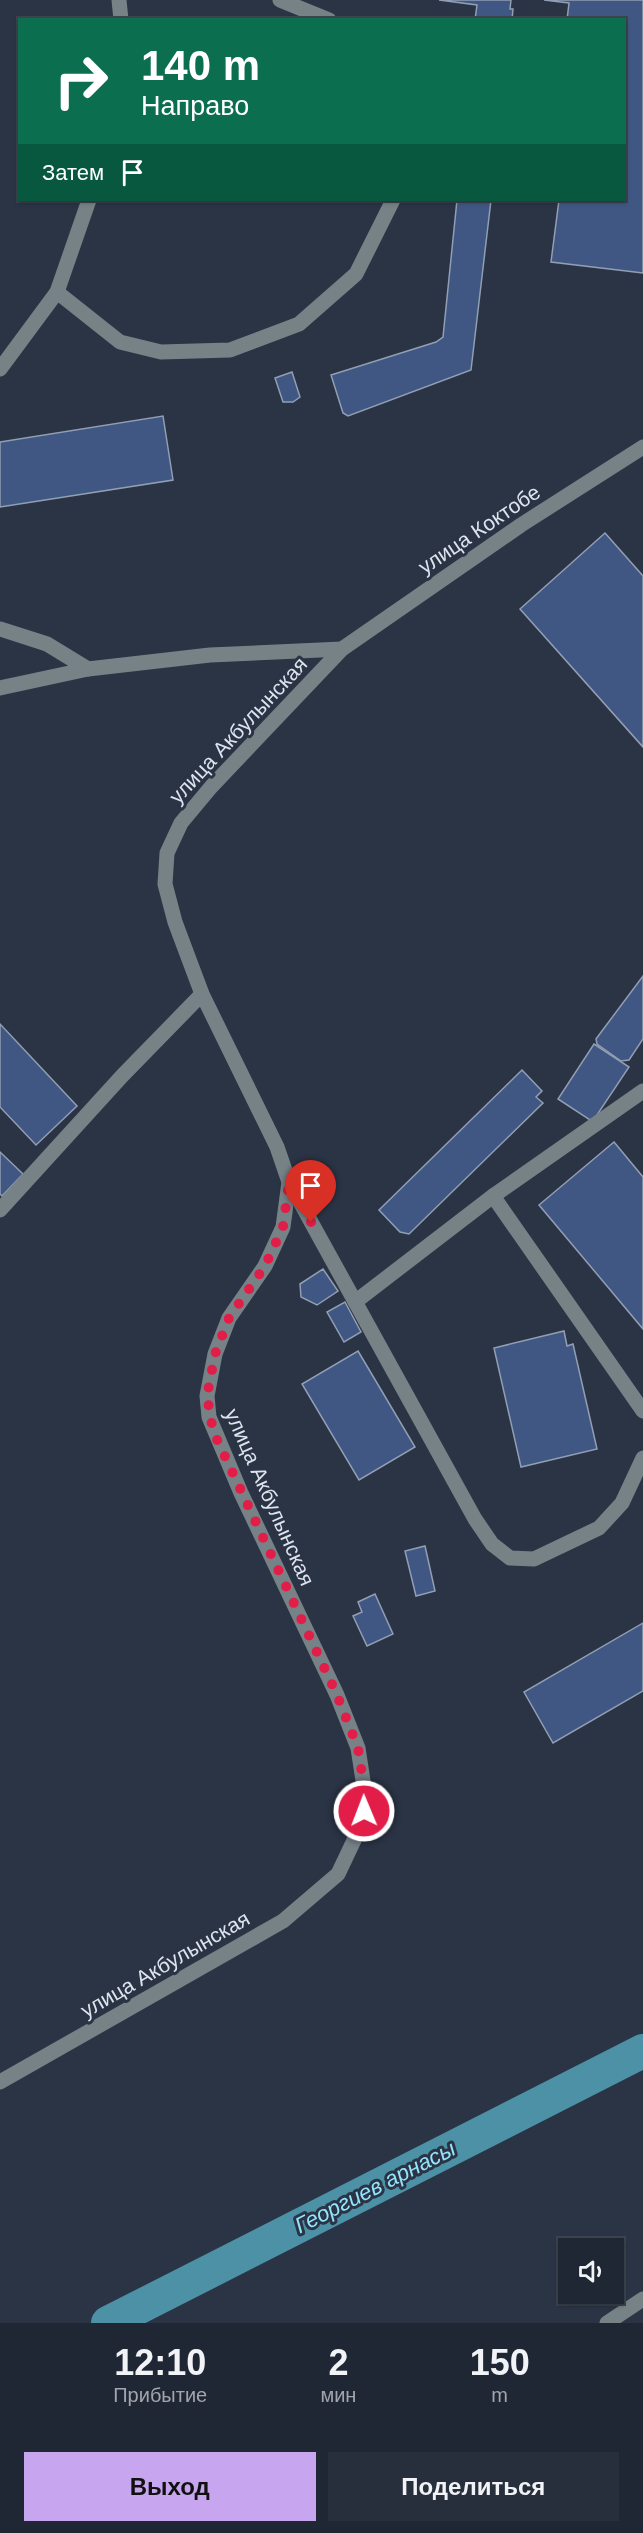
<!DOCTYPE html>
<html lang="ru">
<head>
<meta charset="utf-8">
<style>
	:root { --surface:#202734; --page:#282f3c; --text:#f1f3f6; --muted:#a2a5ac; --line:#3d444f; --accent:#c8a6ef }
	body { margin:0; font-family:Arial,sans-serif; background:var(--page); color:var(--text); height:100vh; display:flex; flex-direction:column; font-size:22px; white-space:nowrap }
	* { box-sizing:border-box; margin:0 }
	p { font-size:20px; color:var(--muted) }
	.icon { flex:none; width:33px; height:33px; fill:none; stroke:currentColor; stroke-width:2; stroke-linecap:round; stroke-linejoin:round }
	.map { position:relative; height:2323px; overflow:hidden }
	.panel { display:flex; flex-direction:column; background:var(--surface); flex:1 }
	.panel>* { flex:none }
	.hud { position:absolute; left:18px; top:18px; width:608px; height:183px; border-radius:0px; box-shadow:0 2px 4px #0004,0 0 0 2px var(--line); background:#0b6e4f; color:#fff; overflow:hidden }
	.buttons { position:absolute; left:558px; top:2238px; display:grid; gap:12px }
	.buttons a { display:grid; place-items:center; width:66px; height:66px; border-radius:0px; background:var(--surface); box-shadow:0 2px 4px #0004,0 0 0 2px var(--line); font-size:30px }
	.pin { position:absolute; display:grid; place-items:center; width:51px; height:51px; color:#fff; margin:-62px -26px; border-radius:50% 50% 50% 0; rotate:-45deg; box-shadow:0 0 6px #0007 }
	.pin .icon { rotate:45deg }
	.me { position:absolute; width:66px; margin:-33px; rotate:359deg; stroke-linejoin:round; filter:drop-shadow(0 0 4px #0008) }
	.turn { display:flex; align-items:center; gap:21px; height:126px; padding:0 24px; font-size:27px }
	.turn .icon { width:78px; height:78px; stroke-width:2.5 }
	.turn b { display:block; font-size:42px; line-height:51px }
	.then { display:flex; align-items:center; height:57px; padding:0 24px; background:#0003; gap:12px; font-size:22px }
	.eta { display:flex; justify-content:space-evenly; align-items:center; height:102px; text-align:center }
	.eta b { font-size:36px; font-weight:700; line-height:42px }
	.action { display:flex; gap:12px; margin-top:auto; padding:12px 24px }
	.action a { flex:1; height:69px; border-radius:0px; background:var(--accent); color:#111; font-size:24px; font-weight:700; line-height:69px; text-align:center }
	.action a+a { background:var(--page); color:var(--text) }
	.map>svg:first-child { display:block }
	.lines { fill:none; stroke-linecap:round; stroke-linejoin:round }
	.canal { stroke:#4c91a5; stroke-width:34 }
	.building { fill:#3f5782; stroke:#929eb3; stroke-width:1.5 }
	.minor { stroke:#778287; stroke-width:15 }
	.route { stroke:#e11d48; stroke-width:10; stroke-dasharray:0 18 }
	.labels { text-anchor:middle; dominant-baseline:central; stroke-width:6; stroke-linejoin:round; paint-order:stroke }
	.street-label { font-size:21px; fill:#dee4ef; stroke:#2a3445 }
	.water-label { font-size:22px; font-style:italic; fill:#94e4fd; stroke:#2a3445 }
</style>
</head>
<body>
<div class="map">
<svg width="643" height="2323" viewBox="0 0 643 2323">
	<rect width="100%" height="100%" fill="#2a3445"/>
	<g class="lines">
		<polyline class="canal" points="108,2323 643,2051"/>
	</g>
	<g class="building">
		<polygon points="439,0 511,0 510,9 513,9 512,20 475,20 477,5"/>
		<polygon points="544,0 643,0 643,273 551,262 559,200 624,200 624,20 567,20 569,3"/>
		<polygon points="457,200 491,200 471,370 348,416 343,413 331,375 436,342 443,337"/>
		<polygon points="292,372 300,397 293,402 283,402 275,378"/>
		<polygon points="163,416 173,480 0,507 0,442"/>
		<polygon points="605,533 643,576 643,747 520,609"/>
		<polygon points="643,976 643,1039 629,1060 621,1061 597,1044 596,1039"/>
		<polygon points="0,1024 77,1106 36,1145 0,1107"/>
		<polygon points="594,1044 629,1067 595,1118 590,1120 558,1099"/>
		<polygon points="522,1070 542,1091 536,1097 543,1103 409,1234 400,1232 379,1210"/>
		<polygon points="614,1142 643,1177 643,1329 539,1205"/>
		<polygon points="0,1152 23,1174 2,1196 0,1194"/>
		<polygon points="323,1269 338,1291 317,1305 301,1297 300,1284"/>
		<polygon points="345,1302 361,1332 344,1342 327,1312"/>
		<polygon points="564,1331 567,1346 573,1344 597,1449 521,1467 494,1348"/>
		<polygon points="358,1351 415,1447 359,1480 302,1384"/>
		<polygon points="425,1546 435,1591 416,1596 405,1551"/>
		<polygon points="375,1594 393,1634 367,1646 353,1616 362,1612 358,1602"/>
		<polygon points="643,1623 643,1691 553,1743 524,1692"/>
	</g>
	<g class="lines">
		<g class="minor">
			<polyline points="119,0 121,20"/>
			<polyline points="280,0 329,20"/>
			<polyline points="57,292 120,342 161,352 230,350 299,324 356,274 393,200"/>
			<polyline points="0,369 57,292 89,200"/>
			<polyline points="0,629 47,644 88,669"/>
			<polyline points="0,688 88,669 210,655 342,649"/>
			<polyline points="289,1182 475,1519 492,1544 510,1558 534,1559 599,1528 622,1503 643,1458"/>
			<polyline points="493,1196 643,1411"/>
			<polyline points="0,1210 122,1076 202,994"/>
			<polyline points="355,1302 493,1196 643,1091"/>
			<polyline points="0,2082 283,1921 338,1874 357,1834 364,1811 364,1787 358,1748 337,1695 241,1493 209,1417 207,1396 215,1354 229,1318 265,1266 283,1227 289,1182 277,1147 202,994 175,922 165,884 167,853 181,823 211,787 342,649 521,525 643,447"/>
			<polyline points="607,2323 643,2299"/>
		</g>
	</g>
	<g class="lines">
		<polyline class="route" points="311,1222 289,1182 283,1227 265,1266 229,1318 215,1354 207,1396 213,1431 337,1695 358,1748 364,1787 364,1811"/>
	</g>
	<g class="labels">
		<g class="street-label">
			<text transform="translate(479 529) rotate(-34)">улица Коктобе</text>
			<text transform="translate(238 730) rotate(-47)">улица Акбулынская</text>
			<text transform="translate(270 1497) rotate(66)">улица Акбулынская</text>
			<text transform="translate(165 1964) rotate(-30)">улица Акбулынская</text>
		</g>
		<g class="water-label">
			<text transform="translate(375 2187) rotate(-27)">Георгиев арнасы</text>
		</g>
	</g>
</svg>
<div class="buttons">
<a><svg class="icon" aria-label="sound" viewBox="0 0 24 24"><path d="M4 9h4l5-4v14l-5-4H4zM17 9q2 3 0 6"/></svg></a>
</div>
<div class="pin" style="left:311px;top:1222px;background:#d93025"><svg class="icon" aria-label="arrive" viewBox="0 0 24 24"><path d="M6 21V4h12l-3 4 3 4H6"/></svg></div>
<svg class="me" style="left:364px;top:1811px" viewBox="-20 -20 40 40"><circle r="17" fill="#e11d48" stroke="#fff" stroke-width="3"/><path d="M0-11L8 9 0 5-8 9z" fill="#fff"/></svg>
<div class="hud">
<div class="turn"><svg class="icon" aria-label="right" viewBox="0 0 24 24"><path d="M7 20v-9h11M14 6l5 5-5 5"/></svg><div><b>140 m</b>Направо</div></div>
<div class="then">Затем<svg class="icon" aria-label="arrive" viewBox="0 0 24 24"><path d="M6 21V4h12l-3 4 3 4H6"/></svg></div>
</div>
</div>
<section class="panel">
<div class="eta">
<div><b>12:10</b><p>Прибытие</p></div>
<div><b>2</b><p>мин</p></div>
<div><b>150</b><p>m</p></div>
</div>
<div class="action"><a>Выход</a><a>Поделиться</a></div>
</section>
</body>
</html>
